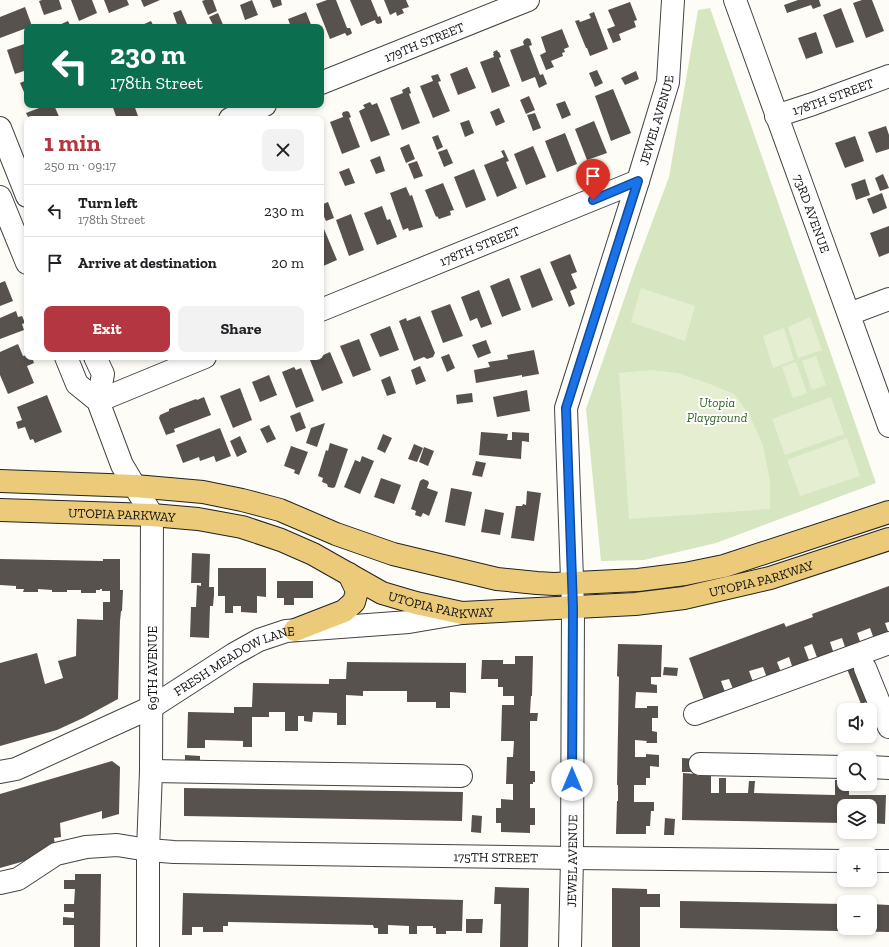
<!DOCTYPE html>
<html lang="en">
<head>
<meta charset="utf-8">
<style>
	:root { --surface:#fff; --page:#f2f2f2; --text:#202124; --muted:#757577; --line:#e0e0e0; --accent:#b43641 }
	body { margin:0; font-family:"Zilla Slab",serif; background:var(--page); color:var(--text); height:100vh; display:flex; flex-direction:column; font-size:15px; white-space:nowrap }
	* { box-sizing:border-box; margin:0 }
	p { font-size:13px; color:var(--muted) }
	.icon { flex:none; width:22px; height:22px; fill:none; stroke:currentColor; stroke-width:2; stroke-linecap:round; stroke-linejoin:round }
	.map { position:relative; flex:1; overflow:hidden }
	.sheet { position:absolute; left:24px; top:116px; width:300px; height:244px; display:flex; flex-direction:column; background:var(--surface); border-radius:8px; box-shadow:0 2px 6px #0003 }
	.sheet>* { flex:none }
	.banner { position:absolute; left:24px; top:24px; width:300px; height:84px; border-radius:8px; box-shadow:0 2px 6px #0003; background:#0b6e4f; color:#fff; overflow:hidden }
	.fabs { position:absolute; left:837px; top:703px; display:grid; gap:8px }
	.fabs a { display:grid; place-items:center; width:40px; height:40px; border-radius:8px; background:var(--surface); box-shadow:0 2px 6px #0003; font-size:20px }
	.pin { position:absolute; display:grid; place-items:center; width:34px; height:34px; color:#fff; margin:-41px -17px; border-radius:50% 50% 50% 0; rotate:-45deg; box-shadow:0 0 4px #0007 }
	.pin .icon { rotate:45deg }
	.me { position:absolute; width:44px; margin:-22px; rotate:0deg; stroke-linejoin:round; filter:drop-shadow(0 0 3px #0008) }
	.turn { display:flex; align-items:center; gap:14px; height:84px; padding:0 20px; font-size:18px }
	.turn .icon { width:52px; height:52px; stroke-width:2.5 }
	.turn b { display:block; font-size:28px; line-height:34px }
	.round { display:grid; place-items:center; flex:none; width:42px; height:42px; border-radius:8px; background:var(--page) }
	.head { display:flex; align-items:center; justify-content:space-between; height:68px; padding:0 20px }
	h1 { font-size:24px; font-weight:700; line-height:30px; color:var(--accent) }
	.cta { display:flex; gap:8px; margin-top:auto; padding:8px 20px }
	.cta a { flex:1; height:46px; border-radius:8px; background:var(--accent); color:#fff; font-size:16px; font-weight:700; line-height:46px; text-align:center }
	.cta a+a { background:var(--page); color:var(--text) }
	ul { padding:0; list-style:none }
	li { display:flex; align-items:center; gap:12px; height:52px; padding:0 20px; border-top:1px solid var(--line) }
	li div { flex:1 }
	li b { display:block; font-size:15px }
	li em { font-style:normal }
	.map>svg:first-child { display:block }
	.green { fill:#d6e6c1 }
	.pitch { fill:#e6eed2 }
	.building { fill:#58524e }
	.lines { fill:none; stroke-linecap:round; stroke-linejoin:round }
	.minor-casing { stroke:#444; stroke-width:24 }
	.major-casing { stroke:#222; stroke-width:24 }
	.minor { stroke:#fff; stroke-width:22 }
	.major { stroke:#ebca79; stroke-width:22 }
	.route-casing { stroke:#114b97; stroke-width:10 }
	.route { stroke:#1a73e8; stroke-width:7 }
	.labels { text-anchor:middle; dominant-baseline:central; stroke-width:4; stroke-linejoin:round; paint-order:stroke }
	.street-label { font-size:13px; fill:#111; stroke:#fff }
	.park-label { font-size:13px; font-style:italic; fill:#356326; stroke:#fff }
</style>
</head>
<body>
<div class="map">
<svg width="889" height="947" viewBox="0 0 889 947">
	<rect width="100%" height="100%" fill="#fefcf6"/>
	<polygon class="green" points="710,8 876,483 716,543 644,560 601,561 586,409 636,265 669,177 698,10"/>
	<g class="pitch">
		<polygon points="641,288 695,306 685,341 631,322"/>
		<polygon points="810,317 822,350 798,358 788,327"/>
		<polygon points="784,328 794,360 773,368 763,336"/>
		<polygon points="816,356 826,385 812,390 802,361"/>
		<polygon points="796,362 807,393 793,398 782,367"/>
		<polygon points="650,370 678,373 710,384 734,394 749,414 763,445 770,481 770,509 629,519 619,373"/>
		<polygon points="831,397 844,434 785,455 772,419"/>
		<polygon points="847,438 860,476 800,496 787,460"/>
	</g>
	<g class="building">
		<polygon points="42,0 59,0 62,9 44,15 39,1"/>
		<polygon points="71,0 92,0 97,13 79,21"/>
		<polygon points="104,0 127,0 129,5 109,13"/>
		<polygon points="141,0 160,0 144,7"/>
		<polygon points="205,0 213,0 217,11 208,15 202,1"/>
		<polygon points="252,0 258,15 245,20 240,5"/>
		<polygon points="270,0 281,0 282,5 273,8"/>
		<polygon points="327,0 336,0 347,28 350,28 352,33 351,34 347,36 345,33 330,39 316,4"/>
		<polygon points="350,0 371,0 378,17 380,16 382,21 382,23 378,24 376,23 375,20 361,26"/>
		<polygon points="384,0 406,0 409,7 402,9 404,13 397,16 396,12 390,15"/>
		<polygon points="798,0 819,0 821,6 813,9 811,5 787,13 784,5"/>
		<polygon points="862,0 872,0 884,31 866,38 853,3"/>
		<polygon points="630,2 637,20 634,21 636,27 619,34 621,40 613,43 607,29 615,26 608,10"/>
		<polygon points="25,7 32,26 0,38 0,17"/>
		<polygon points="841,8 854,42 836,48 823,15"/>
		<polygon points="181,10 187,24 178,27 173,13"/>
		<polygon points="306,12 312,27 291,27 288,19"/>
		<polygon points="594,12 608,49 590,56 587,48 586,48 575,21 579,20 580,22 591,18 589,14"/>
		<polygon points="218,13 224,27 214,27 209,17"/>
		<polygon points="68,21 71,27 55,27"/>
		<polygon points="151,21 154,27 143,27 142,25"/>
		<polygon points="562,29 569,47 564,49 565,52 562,53 563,56 551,61 554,67 546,70 540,55 546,52 541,37"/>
		<polygon points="816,32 823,53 806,59 798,38"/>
		<polygon points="527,38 530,39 532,45 529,46 540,75 543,74 547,84 539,88 535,77 522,82 510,50 524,45 523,42 524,40"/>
		<polygon points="27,43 27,70 15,74 7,50"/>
		<polygon points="497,50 498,52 499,52 501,57 499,58 510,86 492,93 480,62 494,57 493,54 494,54 493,52"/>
		<polygon points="467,67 476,88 458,95 450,74"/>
		<polygon points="597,70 603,83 595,87 589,73"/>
		<polygon points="636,71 639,79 625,85 621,78"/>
		<polygon points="438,74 441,81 438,82 450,111 433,118 420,86 433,81 431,76"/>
		<polygon points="27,80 27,99 20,83"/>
		<polygon points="408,87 409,87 411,93 409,94 420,123 402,130 390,98 403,93 402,90"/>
		<polygon points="613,89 631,133 611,141 595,96"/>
		<polygon points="529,96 535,110 526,114 520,100"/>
		<polygon points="565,101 571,115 562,119 556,104"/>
		<polygon points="370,102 372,105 377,103 390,135 371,142 359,111 365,108 363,105"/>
		<polygon points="47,105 54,105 60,119 29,119 26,113"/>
		<polygon points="112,105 134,105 138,116 130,119 117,119"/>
		<polygon points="499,108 505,122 496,126 490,112"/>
		<polygon points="347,111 349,112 351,117 349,118 360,147 342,154 330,122 343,117 342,114 343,112"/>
		<polygon points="535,113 541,128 533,131 527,115"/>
		<polygon points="469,120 474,133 465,137 460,123"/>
		<polygon points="594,121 607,153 587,160 575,129"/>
		<polygon points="886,126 889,135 889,149 876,153 868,132"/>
		<polygon points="565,133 577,164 557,172 545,141"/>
		<polygon points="438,135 443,147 437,150 432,137"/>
		<polygon points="855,136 864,161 845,168 835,143"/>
		<polygon points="409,144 415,159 406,163 400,148"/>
		<polygon points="533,146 546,177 526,185 514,154"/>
		<polygon points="447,149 453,163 444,167 438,152"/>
		<polygon points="504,150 509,161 506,162 517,188 497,197 484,165 504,157 501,151"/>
		<polygon points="380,156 385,171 376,174 370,160"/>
		<polygon points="417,161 423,176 414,179 408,164"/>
		<polygon points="349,168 355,183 345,186 339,172"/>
		<polygon points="474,169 486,200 466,208 454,177"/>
		<polygon points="883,174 889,188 880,191 875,178"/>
		<polygon points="865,179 870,195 856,200 851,184"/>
		<polygon points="443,183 454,210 450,211 451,215 439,219 437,216 436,217 425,190"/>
		<polygon points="406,187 410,196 412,195 423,227 409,231 408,228 403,230 390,193"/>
		<polygon points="882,193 887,208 873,214 867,199"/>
		<polygon points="328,202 334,218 326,221 321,210 321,205"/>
		<polygon points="382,206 387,220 390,219 397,237 377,245 364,213"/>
		<polygon points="351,214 364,250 349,256 336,220"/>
		<polygon points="889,226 889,253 879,257 870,233"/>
		<polygon points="324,229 337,260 321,267 321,230"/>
		<polygon points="570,254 577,272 571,274 577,288 570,291 575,304 569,307 550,262"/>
		<polygon points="540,268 553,300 532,308 520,276"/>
		<polygon points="509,278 521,310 502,317 490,286"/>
		<polygon points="5,281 13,301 0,306 0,283"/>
		<polygon points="479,290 492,324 481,328 477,318 470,321 461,297"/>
		<polygon points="450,304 463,336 443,343 431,311"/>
		<polygon points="16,311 18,317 22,316 25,323 22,324 24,330 0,339 0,318"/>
		<polygon points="420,316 435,353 433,357 427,359 424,357 414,361 399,321 406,318 407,321"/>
		<polygon points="390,326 399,350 380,357 370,334"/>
		<polygon points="359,339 371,370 353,377 340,346"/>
		<polygon points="486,340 491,353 478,358 472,345"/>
		<polygon points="18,344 23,356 27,355 27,357 32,357 34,363 27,366 34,383 8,394 0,375 0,352"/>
		<polygon points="534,350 539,374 522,377 522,375 476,383 474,370 490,367 488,362 508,359 507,355"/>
		<polygon points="330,352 343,383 322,391 310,360 317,357 321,357 321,356"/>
		<polygon points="449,354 455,368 447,372 441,357"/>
		<polygon points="420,366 426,381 416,385 411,370"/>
		<polygon points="294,367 296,370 301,368 314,401 296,408 282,372"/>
		<polygon points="269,375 277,395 260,402 252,382"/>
		<polygon points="390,376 396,393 387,396 381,380"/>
		<polygon points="240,388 252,420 233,428 220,396"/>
		<polygon points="527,390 530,411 497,417 493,397"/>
		<polygon points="472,393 473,402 457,404 456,395"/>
		<polygon points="47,395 62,432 35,443 33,439 30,440 25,427 18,429 16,422 22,420 17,407"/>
		<polygon points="204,397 211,415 174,429 175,432 166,435 159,418 160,415 169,411 169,409 196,399 197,400"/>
		<polygon points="300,412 306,428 296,432 290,416"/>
		<polygon points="325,423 317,447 306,443 311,428"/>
		<polygon points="269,425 276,439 267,443 260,429"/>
		<polygon points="220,428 231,456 216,462 214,456 200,461 199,457 183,463 176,445"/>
		<polygon points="481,432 508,434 507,440 512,440 512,432 529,433 529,442 522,441 521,459 479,455"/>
		<polygon points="383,434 392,438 385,453 377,449"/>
		<polygon points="240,436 247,452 237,457 230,441"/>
		<polygon points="330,443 348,449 335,487 333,488 328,487 327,484 322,482 323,478 318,476 326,450 328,451"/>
		<polygon points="414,444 423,448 417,462 408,459"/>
		<polygon points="291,446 308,452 299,475 294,473 295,470 284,466"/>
		<polygon points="424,447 434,451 428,466 419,462"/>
		<polygon points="362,456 374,461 360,494 344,487 355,460 360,462"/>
		<polygon points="476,461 486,463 482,477 472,475"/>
		<polygon points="381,478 401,485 394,504 374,497"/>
		<polygon points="423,479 428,481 429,483 427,488 438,492 429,516 423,513 421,517 415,515 416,511 411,509 420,481"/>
		<polygon points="451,488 472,492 465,526 445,522"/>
		<polygon points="527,491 541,493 534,541 511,538 516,506 522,506 523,504 526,505"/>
		<polygon points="485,509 504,513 500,535 481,532"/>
		<polygon points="192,553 210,554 209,587 214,587 214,595 213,606 210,606 209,638 190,637 191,607 196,607 197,585 201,586 201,583 191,583"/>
		<polygon points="0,559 103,561 103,559 120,559 120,590 123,590 122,611 121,611 120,621 118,699 83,718 57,730 0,746 0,663 37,653 45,684 63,678 58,661 76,656 77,619 103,620 103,602 110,602 110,591 102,591 102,589 100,589 100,590 96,590 96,593 81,593 81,590 67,590 67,592 52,592 52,590 38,589 38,592 23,592 24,589 16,589 16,586 0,585"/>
		<polygon points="218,568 266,568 266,597 257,596 257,613 241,612 241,606 233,606 233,613 225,613 225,596 218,596"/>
		<polygon points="277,581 313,581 313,598 294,598 294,605 284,605 284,598 277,598"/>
		<polygon points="889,586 889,622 885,623 889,634 874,639 870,628 857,633 861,644 846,650 842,638 830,642 834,654 818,660 812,644 804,647 810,663 793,669 789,657 777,662 781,672 767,678 763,667 749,671 753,682 733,689 729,679 721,681 725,692 704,700 689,658 784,623 786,627 788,626 813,617 812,614"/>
		<polygon points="618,644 662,645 661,677 651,677 651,684 657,685 657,693 636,692 635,708 647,708 647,706 658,706 658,718 652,718 652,731 657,732 657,743 646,743 647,741 635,740 635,757 646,757 646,754 659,755 659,767 650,766 650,778 646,778 646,785 634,785 634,802 654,802 654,811 651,811 650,826 646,826 646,834 616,834 617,801 618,801 618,785 617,785 619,677 617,676"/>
		<polygon points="515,656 533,656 532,696 531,696 530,713 538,713 537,721 530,721 530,771 535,771 535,782 533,782 533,784 530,784 530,808 535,808 535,825 530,825 530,833 501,832 501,823 496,823 496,808 501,808 501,799 513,800 513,784 506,784 507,757 513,757 514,741 501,741 502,705 514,705 514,696 503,696 503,687 498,687 498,679 481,679 482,660 503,660 503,664 515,664"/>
		<polygon points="347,662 466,663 466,693 450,692 450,708 436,708 436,702 407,702 407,691 363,691 363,696 346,695 346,725 337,725 337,713 313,712 312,722 304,721 304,716 298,716 298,731 285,731 285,712 269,712 269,717 252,717 252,747 243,747 243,741 205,740 205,748 187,748 188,712 234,713 234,707 252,707 253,683 329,684 329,679 346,679"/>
		<polygon points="858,664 872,700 861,704 847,669"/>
		<polygon points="664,667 678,668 677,676 663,675"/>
		<polygon points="185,755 200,756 200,764 185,764"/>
		<polygon points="682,758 698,759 697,772 682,772"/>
		<polygon points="112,761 120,767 119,814 102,819 102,811 60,823 61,837 54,838 55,846 46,846 46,855 0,868 0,794"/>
		<polygon points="683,773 697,774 697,776 711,776 711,793 719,793 719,778 726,778 726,793 748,793 749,781 755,781 754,793 835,795 835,780 842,780 842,783 844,783 844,784 849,784 849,795 886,795 885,824 870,823 870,806 844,806 844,823 682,820"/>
		<polygon points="184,788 463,792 462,821 184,816"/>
		<polygon points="472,815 482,816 481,833 471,832"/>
		<polygon points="665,818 675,819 674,835 664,835"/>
		<polygon points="75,874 101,874 100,947 74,947 74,925 63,925 63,917 74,918 74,912 64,912 64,904 74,904 75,889 64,889 64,880 75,880"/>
		<polygon points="495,887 529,888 528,947 500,947 501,904 494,904"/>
		<polygon points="612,888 647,889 647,894 660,894 660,907 640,907 640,947 612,947"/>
		<polygon points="183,893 463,900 462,931 446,931 446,934 436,934 436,928 433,928 433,926 417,926 417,934 409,934 409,926 388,925 388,934 378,934 378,928 374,928 373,925 228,922 228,926 223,926 223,932 203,932 203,927 192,927 192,935 182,935"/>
		<polygon points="680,901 844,904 844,928 870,928 870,904 889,905 889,932 680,928"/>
		<polygon points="466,919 483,919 482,933 466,933"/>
	</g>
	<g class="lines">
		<g class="minor-casing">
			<g id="minor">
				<path id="s1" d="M735,0L889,426"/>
				<path id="s2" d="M321,83L528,0"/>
				<path id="s3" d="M776,116L813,104L889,76"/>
				<polyline points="230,119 265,105"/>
				<polyline points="0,128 27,196"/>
				<polyline points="0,197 27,263"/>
				<path id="s4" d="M321,310L638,181"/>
				<polyline points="849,314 889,299"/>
				<polyline points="66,357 77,384 98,401 122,465 152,515 151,771 148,850 148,947"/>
				<polyline points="95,357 103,374 98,401"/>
				<polyline points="98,401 205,357"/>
				<polyline points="865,668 889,727"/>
				<polyline points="695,714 889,643"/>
				<polyline points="700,764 844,767"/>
				<polyline points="870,767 889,768"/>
				<polyline points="151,771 461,776"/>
				<path id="s5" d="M0,772L16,769L152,707L234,654L259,640L286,631L409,622L462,613"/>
				<polyline points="870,861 889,861"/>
				<path id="s6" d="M0,883L18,879L56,854L86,847L117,845L148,850L174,852L572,858L844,861"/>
				<path id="s7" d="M570,947L572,858L573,608L566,408L638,181L668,82L673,0"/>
			</g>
		</g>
		<g class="major-casing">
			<g id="major">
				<polyline points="0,481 135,486 203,492 242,500 280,510 336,534 393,554 497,579 537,583 554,584 638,580 685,574 724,566 889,512"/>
				<path id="s8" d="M0,510L152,515L198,519L242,527L281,540L313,554L382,593L416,603L462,613L635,604L684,598L770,578L889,539"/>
				<polyline points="295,630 344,611 354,602 357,591 349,574"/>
			</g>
		</g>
		<use href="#minor" class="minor"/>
		<use href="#major" class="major"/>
	</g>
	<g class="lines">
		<g class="route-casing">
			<polyline id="route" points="572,780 573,608 566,408 638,181 593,200"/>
		</g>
		<use href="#route" class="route"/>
	</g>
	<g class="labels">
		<g class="street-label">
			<text stroke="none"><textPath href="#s2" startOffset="111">179TH STREET</textPath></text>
			<text stroke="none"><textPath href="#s3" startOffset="60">178TH STREET</textPath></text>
			<text stroke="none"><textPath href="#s7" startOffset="841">JEWEL AVENUE</textPath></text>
			<text stroke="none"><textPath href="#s1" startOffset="227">73RD AVENUE</textPath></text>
			<text stroke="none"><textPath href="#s4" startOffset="171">178TH STREET</textPath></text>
			<text stroke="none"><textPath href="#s8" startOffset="122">UTOPIA PARKWAY</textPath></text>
			<text stroke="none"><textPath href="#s8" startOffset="783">UTOPIA PARKWAY</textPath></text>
			<text stroke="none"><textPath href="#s8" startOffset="459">UTOPIA PARKWAY</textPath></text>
			<text stroke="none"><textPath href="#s5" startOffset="261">FRESH MEADOW LANE</textPath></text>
			<text transform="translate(152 668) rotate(-90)">69TH AVENUE</text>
			<text stroke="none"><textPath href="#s6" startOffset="505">175TH STREET</textPath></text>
			<text stroke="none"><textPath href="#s7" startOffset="86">JEWEL AVENUE</textPath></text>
		</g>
		<g class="park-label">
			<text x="717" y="402">Utopia<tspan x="717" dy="15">Playground</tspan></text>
		</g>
	</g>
</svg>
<div class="fabs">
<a><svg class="icon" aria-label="sound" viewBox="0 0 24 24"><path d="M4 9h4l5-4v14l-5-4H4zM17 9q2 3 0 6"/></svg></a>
<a><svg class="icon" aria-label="search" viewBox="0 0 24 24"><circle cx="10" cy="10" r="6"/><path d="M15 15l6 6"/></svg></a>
<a><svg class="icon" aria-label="layers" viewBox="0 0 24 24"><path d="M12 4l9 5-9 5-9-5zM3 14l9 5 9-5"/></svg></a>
<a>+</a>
<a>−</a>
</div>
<div class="pin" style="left:593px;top:200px;background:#d93025"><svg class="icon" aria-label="arrive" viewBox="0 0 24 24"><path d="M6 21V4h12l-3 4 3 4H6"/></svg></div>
<svg class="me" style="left:572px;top:780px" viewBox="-20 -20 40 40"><circle r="19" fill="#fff"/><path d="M0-13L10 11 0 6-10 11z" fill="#1a73e8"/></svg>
<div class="banner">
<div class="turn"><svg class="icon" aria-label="left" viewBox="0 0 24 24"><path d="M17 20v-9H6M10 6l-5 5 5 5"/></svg><div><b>230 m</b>178th Street</div></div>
</div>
<section class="sheet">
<div class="head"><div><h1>1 min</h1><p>250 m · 09:17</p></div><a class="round"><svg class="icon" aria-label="close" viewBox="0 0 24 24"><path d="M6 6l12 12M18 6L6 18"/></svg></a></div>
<ul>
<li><svg class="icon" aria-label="left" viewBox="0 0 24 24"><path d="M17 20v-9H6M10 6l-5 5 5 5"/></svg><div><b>Turn left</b><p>178th Street</p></div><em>230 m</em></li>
<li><svg class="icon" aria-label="arrive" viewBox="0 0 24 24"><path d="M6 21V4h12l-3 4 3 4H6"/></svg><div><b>Arrive at destination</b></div><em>20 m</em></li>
</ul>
<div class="cta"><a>Exit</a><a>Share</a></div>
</section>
</div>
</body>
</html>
